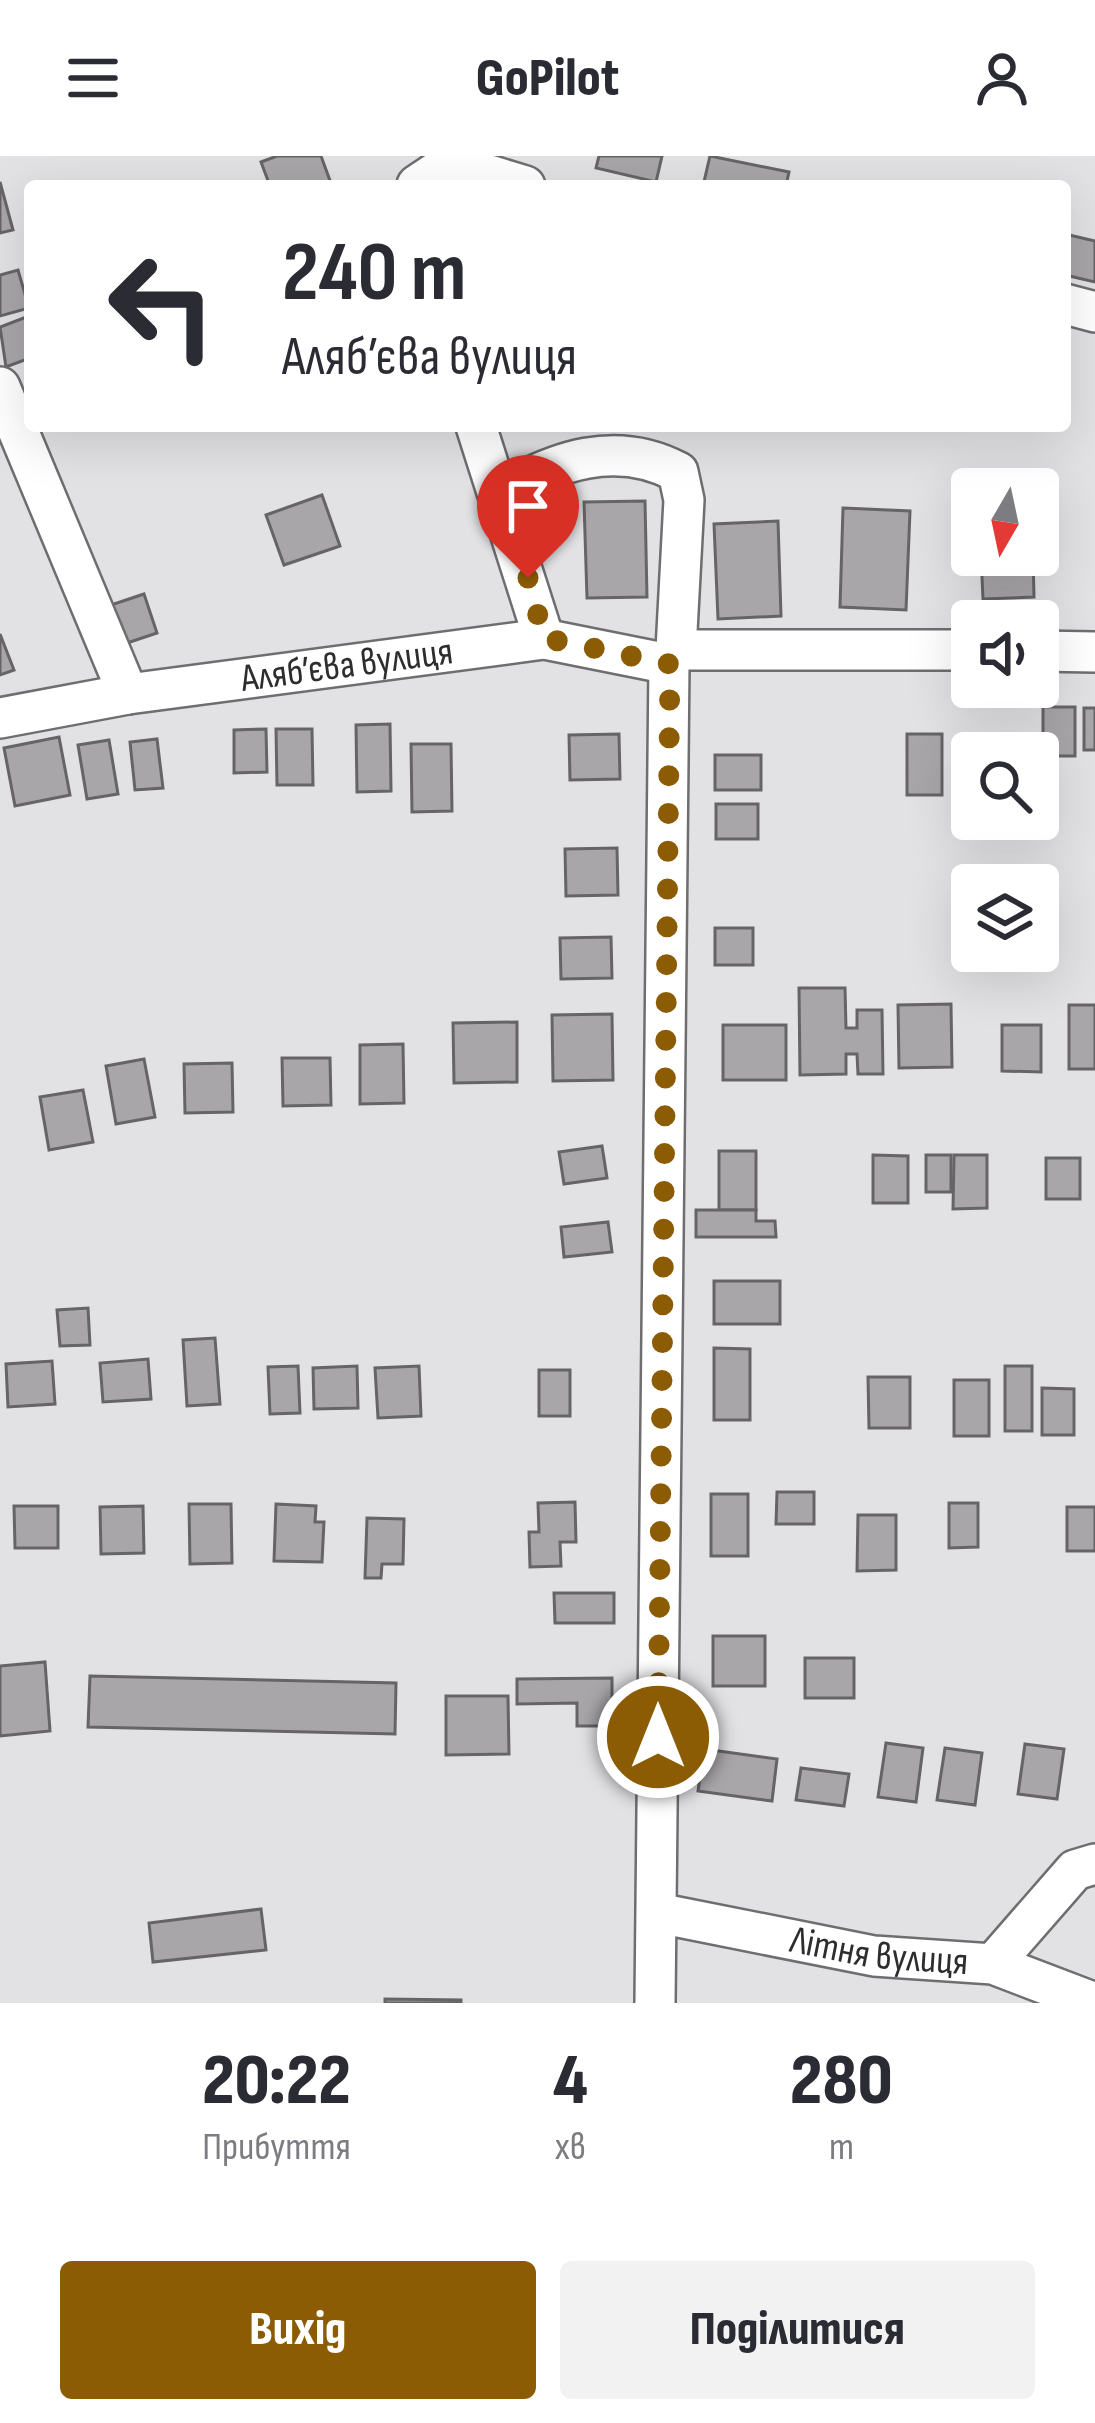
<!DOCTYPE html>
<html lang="uk">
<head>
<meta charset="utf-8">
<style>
	:root { --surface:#fff; --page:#f2f2f3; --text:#2b2b33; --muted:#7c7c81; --accent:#8c5c04 }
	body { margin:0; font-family:"Sofia Sans Condensed",sans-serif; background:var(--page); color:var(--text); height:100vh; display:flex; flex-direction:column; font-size:45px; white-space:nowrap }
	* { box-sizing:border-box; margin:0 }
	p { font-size:39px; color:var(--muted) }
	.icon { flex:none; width:66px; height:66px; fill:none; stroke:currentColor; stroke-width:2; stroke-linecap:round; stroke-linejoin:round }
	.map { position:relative; height:1847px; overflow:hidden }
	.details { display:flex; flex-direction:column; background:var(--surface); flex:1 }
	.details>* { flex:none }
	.banner { position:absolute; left:24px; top:24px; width:1047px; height:252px; border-radius:12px; box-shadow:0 12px 48px #0002; background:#fff; color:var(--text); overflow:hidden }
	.needle { width:78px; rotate:189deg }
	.controls { position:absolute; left:951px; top:312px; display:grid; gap:24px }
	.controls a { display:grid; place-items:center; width:108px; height:108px; border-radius:12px; background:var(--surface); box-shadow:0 12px 48px #0002; font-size:60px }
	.pin { position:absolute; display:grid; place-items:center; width:102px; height:102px; color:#fff; margin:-123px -51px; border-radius:50% 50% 50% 0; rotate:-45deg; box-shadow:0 0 12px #0007 }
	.pin .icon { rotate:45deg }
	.me { position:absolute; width:132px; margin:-66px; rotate:0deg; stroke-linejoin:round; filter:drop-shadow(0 0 9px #0008) }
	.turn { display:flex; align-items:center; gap:42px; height:252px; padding:0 60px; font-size:54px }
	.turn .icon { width:156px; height:156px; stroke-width:2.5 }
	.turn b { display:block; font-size:84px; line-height:102px }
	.eta { display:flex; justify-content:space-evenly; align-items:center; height:204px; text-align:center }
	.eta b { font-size:72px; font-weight:800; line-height:84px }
	.primary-button { display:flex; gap:24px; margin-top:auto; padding:24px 60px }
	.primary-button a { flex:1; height:138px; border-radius:12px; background:var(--accent); color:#fff; font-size:48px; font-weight:800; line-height:138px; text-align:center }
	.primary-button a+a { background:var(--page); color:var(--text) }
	header { display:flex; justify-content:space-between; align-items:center; height:156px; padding:0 60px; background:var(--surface); font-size:54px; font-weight:800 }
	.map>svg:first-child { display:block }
	.building { fill:#a8a6a9; stroke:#666466; stroke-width:3 }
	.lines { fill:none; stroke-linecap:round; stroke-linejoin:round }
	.minor-casing { stroke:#6e6d70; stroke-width:44 }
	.minor { stroke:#fff; stroke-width:39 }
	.route { stroke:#8c5c04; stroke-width:21; stroke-dasharray:0 37.8 }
	.labels { text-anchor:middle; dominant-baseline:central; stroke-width:10; stroke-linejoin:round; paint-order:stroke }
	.street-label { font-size:39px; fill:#2d2c2e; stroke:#e2e2e5 }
</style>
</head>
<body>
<header><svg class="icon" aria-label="menu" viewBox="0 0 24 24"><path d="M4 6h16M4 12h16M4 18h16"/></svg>GoPilot<svg class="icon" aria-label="person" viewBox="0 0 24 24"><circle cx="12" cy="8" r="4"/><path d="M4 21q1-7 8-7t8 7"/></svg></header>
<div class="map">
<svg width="1095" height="1847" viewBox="0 0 1095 1847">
	<rect width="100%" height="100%" fill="#e2e2e5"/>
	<g class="building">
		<polygon points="277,0 321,0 332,30 270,30 261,6"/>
		<polygon points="599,0 662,0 656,26 596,12"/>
		<polygon points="710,0 789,16 786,30 703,30"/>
		<polygon points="0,26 13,74 0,77"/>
		<polygon points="1065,78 1095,85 1095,126 1065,119"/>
		<polygon points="18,114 29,152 0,160 0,119"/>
		<polygon points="29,160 30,202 6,211 0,171"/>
		<polygon points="322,339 340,390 284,409 266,359"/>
		<polygon points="645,345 647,441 587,442 584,346"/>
		<polygon points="843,352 910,355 906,454 840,451"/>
		<polygon points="778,365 781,460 718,463 714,368"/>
		<polygon points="981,399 1033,399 1034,441 983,443"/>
		<polygon points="144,438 157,477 118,490 105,451"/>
		<polygon points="0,478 14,514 0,519"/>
		<rect x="1043" y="551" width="32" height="49"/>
		<rect x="1084" y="552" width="11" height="42"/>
		<polygon points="390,568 391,635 357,636 356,569"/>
		<polygon points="266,573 267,616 234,617 234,574"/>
		<polygon points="276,573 312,573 313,629 277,629"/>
		<polygon points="619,578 620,623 570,624 569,579"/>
		<rect x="907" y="578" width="35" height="61"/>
		<polygon points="59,581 70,639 15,650 4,592"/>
		<polygon points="157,583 163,632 135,634 130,586"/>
		<polygon points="109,584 118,638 87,643 78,589"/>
		<polygon points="411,588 451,588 452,655 412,656"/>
		<rect x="715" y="599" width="46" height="35"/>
		<rect x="716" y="648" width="42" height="35"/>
		<polygon points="617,692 618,739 566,740 565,693"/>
		<rect x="715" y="772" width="38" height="37"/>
		<polygon points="611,781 612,822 561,823 560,782"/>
		<polygon points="799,832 845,832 846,872 857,872 857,854 882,854 883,918 858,918 857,898 846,898 846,918 800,919"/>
		<polygon points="951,848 952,911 899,912 898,849"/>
		<rect x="1069" y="849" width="26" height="64"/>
		<polygon points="612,858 613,924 553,925 552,859"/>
		<polygon points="517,866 517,926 454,927 453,867"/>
		<rect x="723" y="869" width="63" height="55"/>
		<polygon points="1002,869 1041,869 1041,916 1002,915"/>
		<polygon points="403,888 404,947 360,948 360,889"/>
		<polygon points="282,902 330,902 331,949 283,950"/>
		<polygon points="144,903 155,961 116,968 106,910"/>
		<polygon points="232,907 233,956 185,957 184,908"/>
		<polygon points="83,934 93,986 49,994 40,941"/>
		<polygon points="602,990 607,1022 564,1028 559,996"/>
		<rect x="719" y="995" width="37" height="59"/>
		<polygon points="873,999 908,1000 908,1047 873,1047"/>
		<rect x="926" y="999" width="25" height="37"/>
		<polygon points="954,999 987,999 987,1052 953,1053"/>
		<rect x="1046" y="1002" width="34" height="41"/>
		<polygon points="696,1054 756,1054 756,1065 775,1065 776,1081 696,1081"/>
		<polygon points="608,1066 612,1096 564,1101 561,1071"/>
		<rect x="714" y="1125" width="66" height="43"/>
		<polygon points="88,1152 90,1189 60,1190 57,1154"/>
		<polygon points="215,1182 220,1248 187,1250 183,1184"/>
		<polygon points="714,1192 750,1193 750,1264 714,1264"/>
		<polygon points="148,1203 151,1243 103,1246 100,1207"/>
		<polygon points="52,1205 55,1248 8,1251 6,1208"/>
		<polygon points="298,1210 300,1257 270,1258 268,1211"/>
		<polygon points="357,1210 358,1252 314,1253 313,1212"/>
		<polygon points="419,1210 421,1260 378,1262 375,1212"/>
		<rect x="1005" y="1210" width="27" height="65"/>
		<rect x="539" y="1214" width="31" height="46"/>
		<polygon points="868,1221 910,1221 910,1272 869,1272"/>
		<rect x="954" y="1224" width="35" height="56"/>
		<polygon points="1042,1232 1074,1233 1074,1279 1042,1279"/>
		<polygon points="777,1336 814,1336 814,1368 776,1368"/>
		<rect x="711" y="1338" width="37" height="62"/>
		<polygon points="575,1346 576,1386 560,1386 561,1410 530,1411 529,1376 539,1376 538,1347"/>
		<polygon points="949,1347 978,1347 978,1391 949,1392"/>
		<polygon points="189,1348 231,1348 232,1407 190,1408"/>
		<polygon points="276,1348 316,1350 315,1366 324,1366 322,1406 274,1405"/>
		<polygon points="14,1350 58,1350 58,1392 15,1392"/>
		<polygon points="143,1350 144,1397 101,1398 100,1351"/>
		<rect x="1067" y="1351" width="28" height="44"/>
		<polygon points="858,1359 896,1359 896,1414 857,1415"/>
		<polygon points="367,1362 404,1363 403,1408 382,1408 381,1422 365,1422"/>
		<polygon points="554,1437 614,1437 614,1467 555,1467"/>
		<rect x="713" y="1480" width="52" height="50"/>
		<rect x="805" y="1502" width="49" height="40"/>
		<polygon points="45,1506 50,1575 0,1580 0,1510"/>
		<polygon points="90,1520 396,1527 395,1578 88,1571"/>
		<polygon points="612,1522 612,1570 577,1570 577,1547 517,1548 517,1523"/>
		<polygon points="446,1540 508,1540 509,1598 446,1599"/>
		<polygon points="886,1587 923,1592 916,1646 878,1641"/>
		<polygon points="1025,1588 1064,1593 1057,1643 1018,1638"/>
		<polygon points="945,1592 982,1597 975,1649 937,1644"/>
		<polygon points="704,1593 777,1603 772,1645 698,1635"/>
		<polygon points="801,1612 849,1618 844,1650 796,1644"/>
		<polygon points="261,1753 266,1794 153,1806 149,1767"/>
		<polygon points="385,1843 461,1844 461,1847 385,1847"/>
	</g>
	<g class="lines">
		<g class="minor-casing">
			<g id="minor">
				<polyline points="417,29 450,7 525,30"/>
				<polyline points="1065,148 1095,156"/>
				<polyline points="0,231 128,538"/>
				<polyline points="476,270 544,483"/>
				<path d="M499,338C555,305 616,283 678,316L684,344L676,494"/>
				<polyline points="1038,495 1095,496"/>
				<path id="s1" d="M0,562L128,538L544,483L669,508L676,494H972"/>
				<path id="s2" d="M658,1757L874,1800L993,1808L1095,1847"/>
				<polyline points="993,1808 1075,1714 1095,1708"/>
				<polyline points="655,1847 669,508"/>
			</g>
		</g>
		<use href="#minor" class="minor"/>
	</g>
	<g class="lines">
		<polyline class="route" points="528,422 544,482 670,508 658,1581"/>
	</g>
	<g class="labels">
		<g class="street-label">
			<text stroke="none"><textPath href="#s1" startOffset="351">Аляб’єва вулиця</textPath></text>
			<text stroke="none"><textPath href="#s2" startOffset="225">Літня вулиця</textPath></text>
		</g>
	</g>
</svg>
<div class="controls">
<a><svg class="needle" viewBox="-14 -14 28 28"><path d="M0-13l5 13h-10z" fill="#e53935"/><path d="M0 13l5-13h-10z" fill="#7c7c81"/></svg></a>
<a><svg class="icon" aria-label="sound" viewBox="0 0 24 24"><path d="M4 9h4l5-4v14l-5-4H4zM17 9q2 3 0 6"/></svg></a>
<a><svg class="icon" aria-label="search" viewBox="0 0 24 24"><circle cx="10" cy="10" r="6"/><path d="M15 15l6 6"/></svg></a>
<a><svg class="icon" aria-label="layers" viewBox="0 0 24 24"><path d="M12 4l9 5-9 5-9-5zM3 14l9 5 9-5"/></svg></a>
</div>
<div class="pin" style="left:528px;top:422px;background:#d93025"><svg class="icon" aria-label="arrive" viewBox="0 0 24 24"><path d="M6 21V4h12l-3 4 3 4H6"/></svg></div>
<svg class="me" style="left:658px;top:1581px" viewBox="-20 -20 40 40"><circle r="17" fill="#8c5c04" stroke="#fff" stroke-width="3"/><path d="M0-11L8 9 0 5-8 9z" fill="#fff"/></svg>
<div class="banner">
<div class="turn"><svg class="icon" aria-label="left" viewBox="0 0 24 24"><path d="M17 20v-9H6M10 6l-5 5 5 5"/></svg><div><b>240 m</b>Аляб’єва вулиця</div></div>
</div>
</div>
<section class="details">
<div class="eta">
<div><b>20:22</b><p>Прибуття</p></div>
<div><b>4</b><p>хв</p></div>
<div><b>280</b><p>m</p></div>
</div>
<div class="primary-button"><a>Вихід</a><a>Поділитися</a></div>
</section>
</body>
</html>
